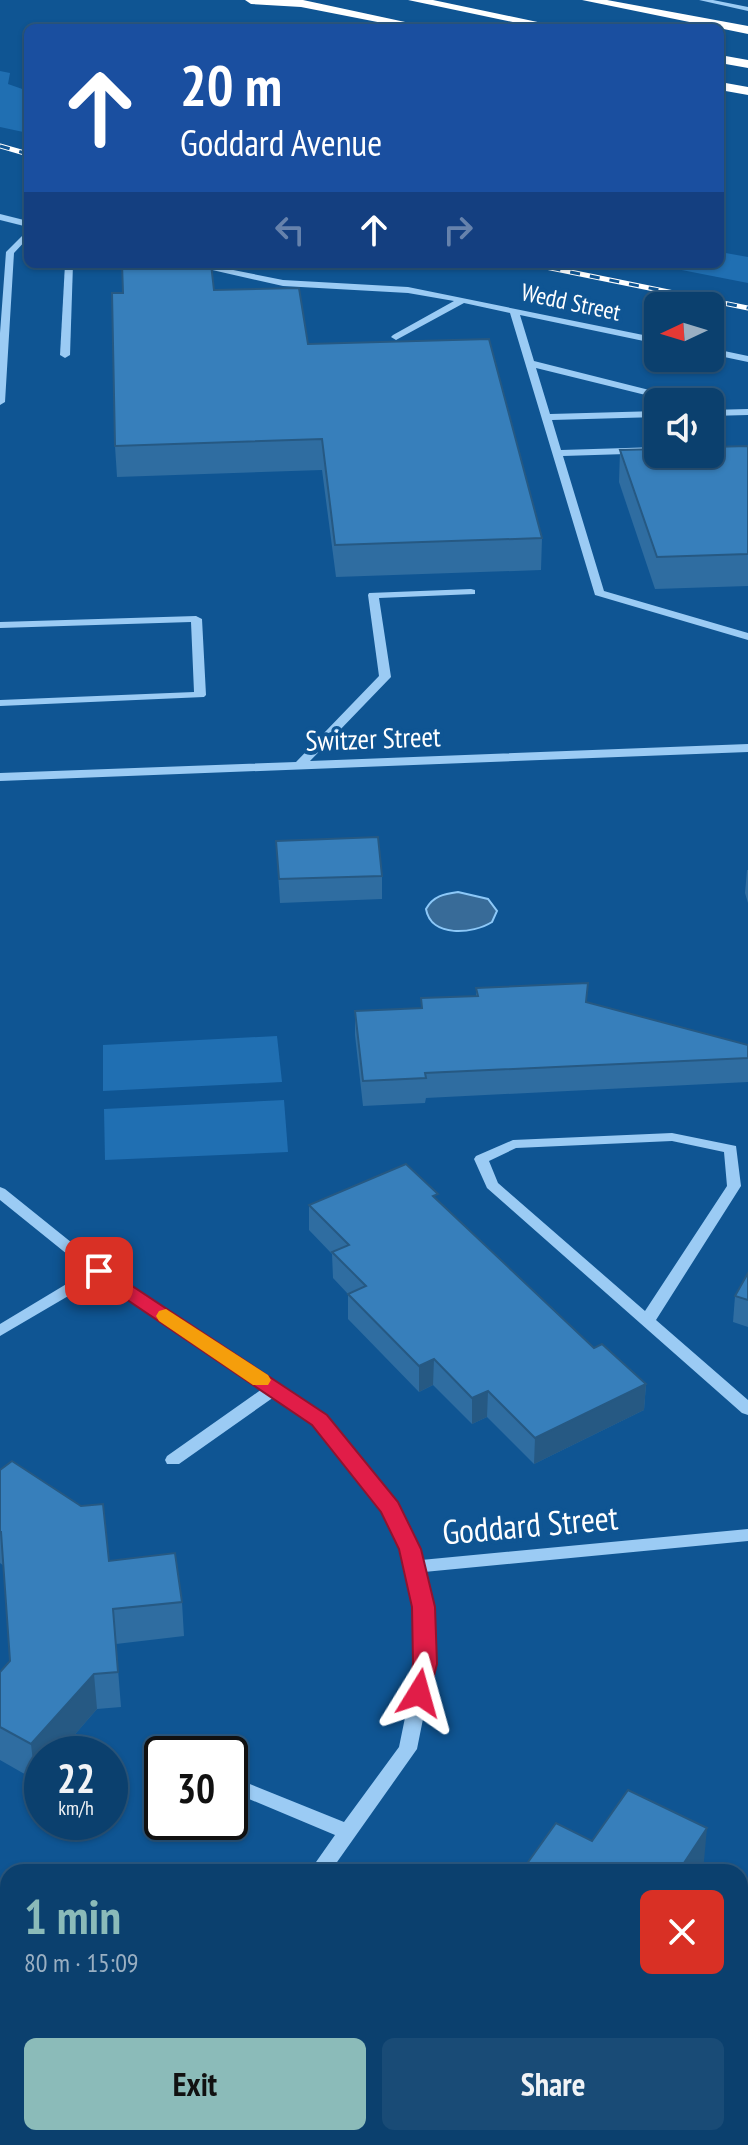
<!DOCTYPE html>
<html lang="en">
<head>
<meta charset="utf-8">
<style>
	:root { --surface:#0b406e; --page:#194b76; --text:#f1f3f6; --muted:#9aafc2; --line:#2b5981; --accent:#8bbbb9 }
	body { margin:0; font-family:"PT Sans Narrow",sans-serif; background:var(--page); color:var(--text); height:100vh; display:flex; flex-direction:column; font-size:30px; white-space:nowrap }
	* { box-sizing:border-box; margin:0 }
	p { font-size:26px; color:var(--muted) }
	.icon { flex:none; width:44px; height:44px; fill:none; stroke:currentColor; stroke-width:2; stroke-linecap:round; stroke-linejoin:round }
	.map { position:relative; flex:1; overflow:hidden }
	.drawer { position:absolute; left:0px; top:1864px; width:748px; height:282px; display:flex; flex-direction:column; background:var(--surface); border-radius:24px 24px 0 0; box-shadow:0 2px 6px #0004,0 0 0 2px var(--line) }
	.drawer>* { flex:none }
	.top-card { position:absolute; left:24px; top:24px; width:700px; height:244px; border-radius:12px; box-shadow:0 2px 6px #0004,0 0 0 2px var(--line); background:#1a4fa0; color:#fff; overflow:hidden }
	.needle { width:52px; rotate:266deg }
	.controls { position:absolute; left:644px; top:292px; display:grid; gap:16px }
	.controls a { display:grid; place-items:center; width:80px; height:80px; border-radius:12px; background:var(--surface); box-shadow:0 2px 6px #0004,0 0 0 2px var(--line); font-size:40px }
	.speed { position:absolute; left:24px; top:1736px; display:flex; gap:16px; font-size:40px; font-weight:700; text-align:center }
	.speed>* { display:grid; place-content:center; width:104px; height:104px; border-radius:50%; background:var(--surface); box-shadow:0 2px 6px #0004,0 0 0 2px var(--line); line-height:1 }
	.speed small { font-size:20px; font-weight:400 }
	.speed .limit { border:4px solid #111; border-radius:12px; background:#fff; color:#111 }
	.pin { position:absolute; display:grid; place-items:center; width:68px; height:68px; color:#fff; margin:-34px; border-radius:16px; box-shadow:0 4px 12px #0006 }
	.me { position:absolute; width:88px; margin:-44px; rotate:8deg; stroke-linejoin:round; filter:drop-shadow(0 0 6px #0008) }
	.turn { display:flex; align-items:center; gap:28px; height:168px; padding:0 24px; font-size:36px }
	.turn .icon { width:104px; height:104px; stroke-width:2.5 }
	.turn b { display:block; font-size:56px; line-height:68px }
	.lanes { display:flex; align-items:center; height:76px; padding:0 24px; background:#0003; justify-content:center; gap:40px; direction:ltr }
	.lanes .off { opacity:.35 }
	.round { display:grid; place-items:center; flex:none; width:84px; height:84px; border-radius:12px; background:var(--page) }
	.head { display:flex; align-items:center; justify-content:space-between; height:136px; padding:0 24px }
	h1 { font-size:48px; font-weight:600; line-height:60px; color:var(--accent) }
	.button { display:flex; gap:16px; margin-top:auto; padding:16px 24px }
	.button a { flex:1; height:92px; border-radius:12px; background:var(--accent); color:#111; font-size:32px; font-weight:600; line-height:92px; text-align:center }
	.button a+a { background:var(--page); color:var(--text) }
	.map>svg:first-child { display:block }
	.green { fill:#206fb2 }
	.water { fill:#386b98; stroke:#8cc8f8; stroke-width:2 }
	.lines { fill:none; stroke-linecap:round; stroke-linejoin:round }
	.minor { fill:#9bcbf4; fill-rule:evenodd }
	.highway { fill:#fff; fill-rule:evenodd }
	.rail-casing { stroke:#fff; stroke-width:5 }
	.rail { stroke:#0f5593; stroke-width:3; stroke-dasharray:10; stroke-linecap:butt }
	.wall { fill:#2f6da1 }
	.shaded-wall { fill:#265983 }
	.building { fill:#377fbb; stroke:#265983; stroke-width:2 }
	.route { fill:#e11d48; stroke:#92132f; stroke-width:2 }
	.slow { fill:#f59e0b }
	.labels { text-anchor:middle; dominant-baseline:central; stroke-width:8; stroke-linejoin:round; paint-order:stroke }
	.far-street-label { font-size:24px; fill:#fff; stroke:#0f5593 }
	.street-label { font-size:28px; fill:#fff; stroke:#0f5593 }
	.near-street-label { font-size:34px; fill:#fff; stroke:#0f5593 }
</style>
</head>
<body>
<div class="map">
<svg width="748" height="2145" viewBox="0 0 748 2145">
	<rect width="100%" height="100%" fill="#0f5593"/>
	<g class="green">
		<polygon points="0,71 10,73 8,84 28,91 28,133 0,127"/>
		<polygon points="720,252 748,257 748,283 651,264 720,264"/>
		<polygon points="277,1036 282,1082 103,1091 103,1045"/>
		<polygon points="284,1100 288,1152 105,1160 104,1109"/>
	</g>
	<path class="water" d="M458,892L488,899L497,911L492,922C473,934 431,938 426,909C433,896 444,894 458,892Z"/>
	<g class="lines">
		<g class="minor">
			<polygon points="699,0 713,0 748,7 748,11"/>
			<polygon points="0,214 28,221 28,227 0,220"/>
			<polygon points="28,230 28,238 14,253 5,402 0,405 0,333 6,252"/>
			<polygon points="65,264 73,264 70,355 65,358 60,355"/>
			<polygon points="186,264 203,264 283,280 408,287 658,338 658,344 520,315 534,361 689,400 691,402 674,402 536,368 550,414 658,411 658,417 552,420 561,450 658,447 658,453 563,456 604,591 748,633 748,640 595,595 510,313 464,303 396,340 391,337 393,335 454,301 408,293 283,286"/>
			<polygon points="710,348 748,356 748,362 710,354"/>
			<polygon points="748,409 748,415 710,416 710,410"/>
			<polygon points="471,589 475,590 475,594 379,598 391,677 310,761 748,744 748,752 0,781 0,773 296,762 379,676 368,595 369,593"/>
			<polygon points="196,616 202,619 206,695 204,697 0,706 0,700 194,692 191,622 0,628 0,622"/>
			<path d="M672,1133L736,1146L741,1186L656,1320L748,1400V1415L742,1413L487,1188L474,1159L476,1156L513,1140ZM672,1141L724,1152L727,1186L645,1311L498,1183L489,1161L516,1148Z"/>
			<polygon points="0,1187 5,1189 92,1259 325,1416 396,1504 419,1549 421,1560 748,1529 748,1541 424,1572 433,1607 434,1664 417,1749 330,1872 309,1872 335,1835 230,1791 230,1776 344,1822 399,1747 416,1664 415,1607 401,1549 383,1511 313,1424 274,1397 179,1464 167,1464 165,1460 167,1456 262,1389 99,1278 0,1336 0,1324 88,1271 0,1200"/>
			<polygon points="748,2113 748,2143 744,2145 733,2144 730,2138 740,2138 740,2117"/>
			<polygon points="113,2138 135,2138 132,2145 109,2145"/>
			<polygon points="406,2138 436,2138 440,2145 409,2145"/>
		</g>
		<g class="highway">
			<polygon points="245,0 303,0 433,28 408,28 301,7 251,4"/>
			<polygon points="408,0 433,0 566,28 541,28"/>
			<polygon points="582,0 607,0 748,26 748,34"/>
			<polygon points="720,55 748,60 748,68 720,63"/>
			<polygon points="720,82 748,87 748,95 720,90"/>
		</g>
		<g class="rail-casing">
			<g id="rail">
				<polyline points="0,146 28,154"/>
				<polyline points="531,264 748,308"/>
			</g>
		</g>
		<use href="#rail" class="rail"/>
	</g>
	<g class="wall">
		<polygon points="214,290 308,344 542,538 541,570 336,577 322,470 117,477 115,446 123,293"/>
		<polygon points="748,446 748,586 655,589 619,482 620,450"/>
		<polygon points="276,841 382,876 382,899 280,903"/>
		<polygon points="747,870 748,870 748,903 745,893"/>
		<polygon points="476,988 587,1003 748,1045 748,1082 426,1098 425,1103 363,1106 355,1035 355,1011 421,1008 421,998 476,996"/>
		<polygon points="438,1201 594,1348 646,1384 644,1410 534,1464 487,1417 472,1424 433,1385 419,1392 348,1319 348,1294 333,1278 332,1254 309,1230 309,1205"/>
		<polygon points="748,1273 748,1327 733,1322 735,1296"/>
		<polygon points="0,1470 109,1561 182,1602 184,1636 116,1644 121,1707 97,1709 35,1780 0,1760 0,1672 10,1661 4,1566 0,1563"/>
	</g>
	<g class="shaded-wall">
		<polygon points="434,1359 433,1385 419,1392 419,1366"/>
		<polygon points="646,1384 644,1410 534,1464 535,1438"/>
		<polygon points="488,1391 487,1417 472,1424 472,1398"/>
		<polygon points="94,1674 97,1709 58,1754 42,1754 42,1772 35,1780 31,1744"/>
		<polygon points="707,1828 703,1872 678,1872"/>
	</g>
	<g class="building">
		<polygon points="122,264 211,264 214,290 299,288 308,344 489,339 542,538 335,545 322,439 115,446 112,293 123,293"/>
		<polygon points="748,446 748,554 657,557 620,450 658,449 658,454 710,454 710,447"/>
		<polygon points="378,837 382,876 279,879 276,841"/>
		<polygon points="588,983 586,1002 748,1045 748,1058 425,1073 426,1078 363,1081 355,1011 422,1008 421,998 478,996 476,988"/>
		<polygon points="406,1164 438,1194 433,1196 594,1348 602,1344 646,1384 535,1438 488,1391 472,1398 434,1359 419,1366 348,1294 366,1286 332,1252 349,1245 309,1205"/>
		<polygon points="748,1273 748,1300 735,1296"/>
		<polygon points="12,1461 81,1506 103,1504 109,1561 175,1553 182,1602 113,1609 118,1672 94,1674 31,1744 0,1727 0,1672 10,1661 1,1532 0,1532 0,1470"/>
		<polygon points="628,1790 707,1828 678,1872 521,1872 556,1823 592,1841"/>
	</g>
	<polygon class="route" points="99,1264 327,1415 398,1502 421,1549 435,1607 437,1664 428,1699 419,1702 411,1699 408,1693 413,1664 412,1607 399,1549 381,1512 312,1425 92,1276 89,1271 92,1266"/>
	<polygon class="slow" points="166,1309 268,1375 271,1380 268,1385 253,1385 159,1321 156,1316 159,1311"/>
	<g class="labels">
		<g class="far-street-label">
			<text transform="translate(571 302) rotate(12)">Wedd Street</text>
		</g>
		<g class="street-label">
			<text transform="translate(373 738) rotate(-2)">Switzer Street</text>
		</g>
		<g class="near-street-label">
			<text transform="translate(530 1524) rotate(-5)">Goddard Street</text>
		</g>
	</g>
</svg>
<div class="controls">
<a><svg class="needle" viewBox="-14 -14 28 28"><path d="M0-13l5 13h-10z" fill="#e53935"/><path d="M0 13l5-13h-10z" fill="#9aafc2"/></svg></a>
<a><svg class="icon" aria-label="sound" viewBox="0 0 24 24"><path d="M4 9h4l5-4v14l-5-4H4zM17 9q2 3 0 6"/></svg></a>
</div>
<div class="speed"><div>22<small>km/h</small></div><div class="limit">30</div></div>
<div class="pin" style="left:99px;top:1271px;background:#d93025"><svg class="icon" aria-label="arrive" viewBox="0 0 24 24"><path d="M6 21V4h12l-3 4 3 4H6"/></svg></div>
<svg class="me" style="left:419px;top:1693px" viewBox="-20 -20 40 40"><path d="M0-17L14 15 0 8-14 15z" fill="#e11d48" stroke="#fff" stroke-width="4"/></svg>
<div class="top-card">
<div class="turn"><svg class="icon" aria-label="ahead" viewBox="0 0 24 24"><path d="M12 20V5M6 11l6-6 6 6"/></svg><div><b>20 m</b>Goddard Avenue</div></div>
<div class="lanes"><svg class="icon off" aria-label="left" viewBox="0 0 24 24"><path d="M17 20v-9H6M10 6l-5 5 5 5"/></svg><svg class="icon" aria-label="ahead" viewBox="0 0 24 24"><path d="M12 20V5M6 11l6-6 6 6"/></svg><svg class="icon off" aria-label="right" viewBox="0 0 24 24"><path d="M7 20v-9h11M14 6l5 5-5 5"/></svg></div>
</div>
<section class="drawer">
<div class="head"><div><h1>1 min</h1><p>80 m · 15:09</p></div><a class="round" style="background:#d93025;color:#fff"><svg class="icon" aria-label="close" viewBox="0 0 24 24"><path d="M6 6l12 12M18 6L6 18"/></svg></a></div>
<div class="button"><a>Exit</a><a>Share</a></div>
</section>
</div>
</body>
</html>
